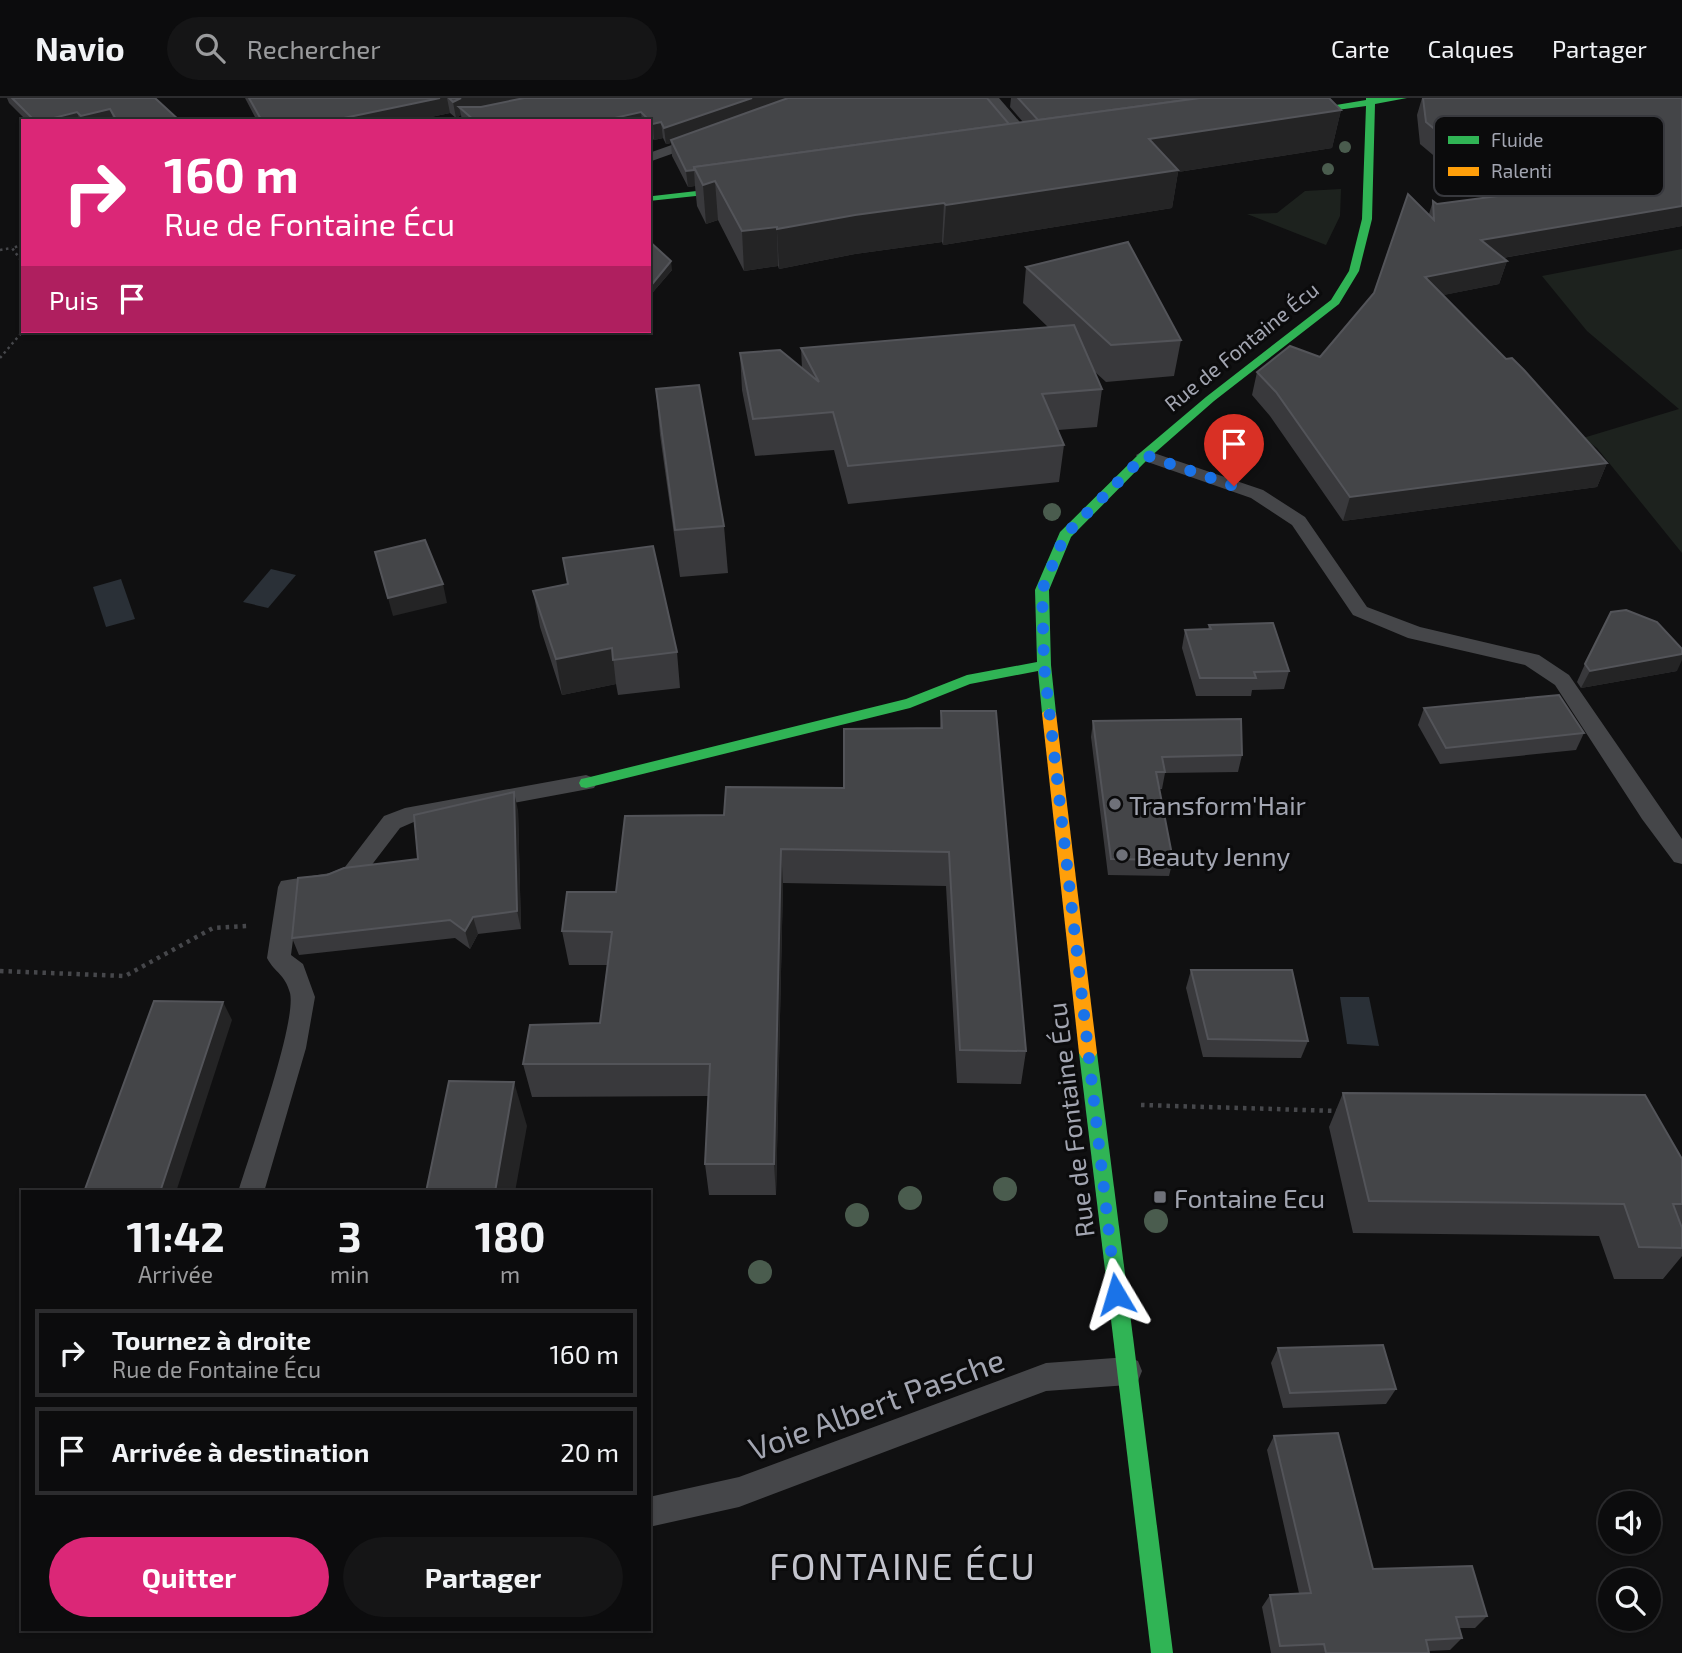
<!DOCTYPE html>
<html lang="fr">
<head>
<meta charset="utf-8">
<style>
	:root { --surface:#0c0c0d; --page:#151516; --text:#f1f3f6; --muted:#9a9b9d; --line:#2c2c2e; --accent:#db2777 }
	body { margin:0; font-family:"Exo 2",sans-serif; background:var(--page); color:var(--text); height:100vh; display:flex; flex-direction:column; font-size:26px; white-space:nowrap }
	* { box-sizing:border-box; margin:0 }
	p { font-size:23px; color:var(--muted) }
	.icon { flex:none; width:38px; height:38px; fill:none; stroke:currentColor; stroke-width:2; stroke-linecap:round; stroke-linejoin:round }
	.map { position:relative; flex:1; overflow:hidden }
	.sheet { position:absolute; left:21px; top:1092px; width:630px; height:441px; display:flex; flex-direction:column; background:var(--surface); border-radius:0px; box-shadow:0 2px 5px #0004,0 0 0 2px var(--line) }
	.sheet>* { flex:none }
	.top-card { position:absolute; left:21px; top:21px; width:630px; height:214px; border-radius:0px; box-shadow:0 2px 5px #0004,0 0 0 2px var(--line); background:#db2777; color:#fff; overflow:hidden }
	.buttons { position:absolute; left:1598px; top:1393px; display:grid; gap:14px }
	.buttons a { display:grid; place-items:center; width:63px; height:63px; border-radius:50%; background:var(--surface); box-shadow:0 2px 5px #0004,0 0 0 2px var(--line); font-size:35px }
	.pin { position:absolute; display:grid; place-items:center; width:60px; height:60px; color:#fff; margin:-72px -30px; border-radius:50% 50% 50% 0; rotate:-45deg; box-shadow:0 0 7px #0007 }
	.pin .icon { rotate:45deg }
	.me { position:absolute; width:77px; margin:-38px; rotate:353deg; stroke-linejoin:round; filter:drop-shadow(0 0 5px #0008) }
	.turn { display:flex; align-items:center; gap:24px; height:147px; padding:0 28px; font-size:32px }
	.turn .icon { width:91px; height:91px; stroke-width:2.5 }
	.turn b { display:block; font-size:49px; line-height:60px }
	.then { display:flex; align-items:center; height:66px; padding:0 28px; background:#0003; gap:14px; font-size:26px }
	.eta { display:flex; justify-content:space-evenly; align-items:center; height:119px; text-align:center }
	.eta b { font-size:42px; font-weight:700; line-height:49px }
	.action { display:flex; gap:14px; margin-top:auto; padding:14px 28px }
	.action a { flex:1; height:80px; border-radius:42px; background:var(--accent); color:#fff; font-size:28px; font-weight:700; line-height:80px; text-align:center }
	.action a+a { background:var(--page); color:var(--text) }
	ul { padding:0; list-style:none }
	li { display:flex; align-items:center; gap:21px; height:88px; margin:0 14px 10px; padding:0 14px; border:4px solid var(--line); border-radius:0px }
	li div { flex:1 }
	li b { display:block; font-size:26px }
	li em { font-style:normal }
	header { display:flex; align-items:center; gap:42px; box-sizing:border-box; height:98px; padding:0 35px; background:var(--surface); border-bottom:2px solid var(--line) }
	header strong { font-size:33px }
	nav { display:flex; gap:38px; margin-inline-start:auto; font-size:24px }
	.search { width:490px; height:63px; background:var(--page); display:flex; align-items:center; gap:18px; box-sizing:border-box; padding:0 24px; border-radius:38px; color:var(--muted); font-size:26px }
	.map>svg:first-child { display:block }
	.green { fill:#1d221e }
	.water { fill:#2a3037 }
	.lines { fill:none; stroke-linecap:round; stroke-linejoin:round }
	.path-far1 { stroke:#46474b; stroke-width:2.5; stroke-dasharray:2.5 3.5; stroke-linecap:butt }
	.path { stroke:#46474b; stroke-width:4.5; stroke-dasharray:3.5 5; stroke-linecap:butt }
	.lane { fill:#454649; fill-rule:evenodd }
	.street { fill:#454649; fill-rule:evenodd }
	.fast { fill:#30b455; fill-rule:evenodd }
	.slow { fill:#ff9f0a; fill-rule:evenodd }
	.tree { fill:#4a5c4e }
	.wall { fill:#39393c }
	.shaded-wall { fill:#242425 }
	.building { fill:#444548; stroke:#535459; stroke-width:2 }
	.route { stroke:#1a73e8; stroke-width:12; stroke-dasharray:0 21.6 }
	.poi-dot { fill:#6f7179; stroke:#0b0b0c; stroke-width:2.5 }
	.labels { text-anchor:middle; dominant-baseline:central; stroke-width:6; stroke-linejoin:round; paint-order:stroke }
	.far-street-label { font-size:21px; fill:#a2a5b1; stroke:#0b0b0c }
	.poi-label { font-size:26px; fill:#a2a5b1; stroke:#0b0b0c; text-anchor:start }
	.street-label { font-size:26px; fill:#a2a5b1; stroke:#0b0b0c }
	.near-street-label { font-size:32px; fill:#a2a5b1; stroke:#0b0b0c }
	.near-quarter-label { font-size:37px; letter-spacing:2px; fill:#c3c4cd; stroke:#0b0b0c }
	.key { fill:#0b0b0c; stroke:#38393e; stroke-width:2 }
	.key-label { font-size:19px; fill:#a2a5b1 }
</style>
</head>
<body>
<header>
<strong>Navio</strong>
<div class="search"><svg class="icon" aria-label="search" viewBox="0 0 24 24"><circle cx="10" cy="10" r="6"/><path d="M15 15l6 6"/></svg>Rechercher</div>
<nav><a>Carte</a><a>Calques</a><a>Partager</a></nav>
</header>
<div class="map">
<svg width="1682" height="1555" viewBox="0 0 1682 1555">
	<rect width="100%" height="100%" fill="#101011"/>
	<g class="green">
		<polygon points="1341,91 1340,118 1326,147 1247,116 1277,115 1305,93"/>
		<polygon points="1682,151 1682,455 1597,350 1583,340 1679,311 1587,233 1542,178"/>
	</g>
	<g class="water">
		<polygon points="271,471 296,477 268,510 243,504"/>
		<polygon points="121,481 135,521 106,529 93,489"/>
		<polygon points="1340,899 1369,899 1379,948 1347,946"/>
	</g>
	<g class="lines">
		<g class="path-far1">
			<polyline points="23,147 12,150 23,165"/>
			<polyline points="0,152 12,150"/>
			<polyline points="0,260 23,233"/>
		</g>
		<g class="path">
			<polyline points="0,873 125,878 213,830 248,828"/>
			<polyline points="1141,1007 1339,1013"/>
		</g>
		<g class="lane">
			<polygon points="700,37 707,41 705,44 649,64 649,55"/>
			<polygon points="1145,352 1263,392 1305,419 1367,509 1420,529 1539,557 1569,577 1682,741 1682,766 1674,764 1642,721 1555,587 1525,567 1408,540 1353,517 1292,427 1251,400 1139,361 1136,357"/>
			<path d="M586,677L594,680L597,685L594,690L416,723L400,730L361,781L333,792L299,796L291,857L303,866L315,899L306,950L264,1094H238C249,1058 297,924 290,895C285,876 275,875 267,860L278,789L281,783L330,775L345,769L384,718L405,710Z"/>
			<polygon points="1128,1259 1138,1263 1142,1273 1138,1283 1128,1287 1046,1293 739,1409 649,1429 649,1399 739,1379 1046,1265"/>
		</g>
		<polygon class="street" points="976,0 999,0 1038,45 1042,50 1038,55 1022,55"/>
		<g class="fast">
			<polygon points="1366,0 1407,0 1375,6 1372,121 1359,173 1339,206 1214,303 1149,360 1071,439 1049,492 1051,567 1056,615 1054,618 1044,618 1042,615 1038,573 970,586 910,610 586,690 581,689 579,685 581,681 586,680 906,601 967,577 1037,564 1035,492 1060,434 1141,354 1206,299 1331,202 1349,173 1362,121 1366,8 1287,19 1282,16 1366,2"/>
			<polygon points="749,87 754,90 752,92 649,103 650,99 653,98"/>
			<polygon points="1088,948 1094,950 1097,955 1173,1555 1151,1555 1079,955 1082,950"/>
		</g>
		<polygon class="slow" points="1049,610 1056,615 1097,955 1094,960 1088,962 1082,960 1079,955 1042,615"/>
	</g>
	<g class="tree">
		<circle cx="1345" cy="49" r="6"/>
		<circle cx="1328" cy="71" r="6"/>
		<circle cx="1052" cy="414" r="9"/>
		<circle cx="1005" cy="1091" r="12"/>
		<circle cx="910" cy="1100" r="12"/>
		<circle cx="857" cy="1117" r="12"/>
		<circle cx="1156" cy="1123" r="12"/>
		<circle cx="760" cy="1174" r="12"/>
	</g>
	<g class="wall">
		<polygon points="7,0 155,0 180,23 27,23 9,5"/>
		<polygon points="245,0 987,0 1009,26 1023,24 1010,9 1011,0 1329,0 1341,12 1332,50 1178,74 1172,110 943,147 942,144 855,156 779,171 778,168 744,173 718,122 706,126 697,108 695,88 688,89 672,58 671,45 666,46 663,40 654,42 649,37 649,23 462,23 461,17 456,20 450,15 412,23 257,23"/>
		<polygon points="1422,0 1682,0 1682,128 1503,160 1507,163 1499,186 1443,197 1607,365 1597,389 1343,423 1270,318 1252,297 1257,274 1320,259 1374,195 1429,116 1433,103 1437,106 1484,100 1420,46 1417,17"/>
		<polygon points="649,143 672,172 653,194 649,191"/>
		<polygon points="1026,169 1181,242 1174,278 1106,284 1094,273 1102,291 1097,329 1058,332 1064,347 1059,384 848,406 834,352 755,358 742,292 740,255 802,270 801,250 1048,229 1023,205"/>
		<polygon points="656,291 724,428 728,475 680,479 660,337"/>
		<polygon points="533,493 677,554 680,590 618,597 616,586 562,597 540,529"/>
		<polygon points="1209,527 1289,573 1284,591 1252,592 1251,598 1196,598 1182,550 1185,532 1208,531"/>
		<polygon points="1585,566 1677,573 1581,590 1577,584"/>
		<polygon points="1424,610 1584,635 1576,652 1440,666 1418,627"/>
		<polygon points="941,613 1026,953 1021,986 957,985 946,788 783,785 776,1097 709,1097 705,1066 708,998 532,999 523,966 600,925 607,867 569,867 562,833 724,717 844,690 940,630"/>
		<polygon points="1093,623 1242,657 1238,674 1165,675 1162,691 1159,691 1173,762 1169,778 1108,777 1091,639"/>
		<polygon points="518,712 521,831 478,836 470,851 455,840 299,857 292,840 327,777 418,761"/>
		<polygon points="1191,872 1308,943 1301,960 1203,959 1186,890"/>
		<polygon points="1343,995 1682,1061 1682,1158 1663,1181 1614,1181 1599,1138 1353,1135 1329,1029"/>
		<polygon points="1278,1250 1396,1291 1386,1306 1283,1310 1271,1265"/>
		<polygon points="1274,1338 1373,1471 1487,1518 1475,1530 1459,1530 1462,1540 1450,1552 1429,1553 1429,1555 1271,1555 1262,1509 1270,1497 1299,1495 1267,1352"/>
	</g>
	<g class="shaded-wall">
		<polygon points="440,0 447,0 450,15 412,23 344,23 344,20"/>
		<polygon points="460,0 540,0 467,16 459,9 461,17 456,20 453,4"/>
		<polygon points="752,0 799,0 671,42 671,45 666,46 664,30"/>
		<polygon points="110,11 114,23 82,23 81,18"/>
		<polygon points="1341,12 1332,50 1178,74 1172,110 943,147 946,107 1149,41"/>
		<polygon points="77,14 80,23 42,23"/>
		<polygon points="641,14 642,23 601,23"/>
		<polygon points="661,24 663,40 654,42 653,26"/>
		<polygon points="694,72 695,88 688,89 686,73"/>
		<polygon points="715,83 718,122 706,126 703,87"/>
		<polygon points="944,105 942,144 855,156 779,171 777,131 855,117"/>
		<polygon points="1682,108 1682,128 1474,165 1481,142"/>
		<polygon points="777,129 778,168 744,173 742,133"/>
		<polygon points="671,163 672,172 653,194 653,185"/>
		<polygon points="1507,163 1499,186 1419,202 1425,179"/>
		<polygon points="1607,365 1597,389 1343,423 1350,399"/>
		<polygon points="443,486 447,505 393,518 388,500"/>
		<polygon points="612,550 616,586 562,597 556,561"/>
		<polygon points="1682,556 1682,562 1677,573 1581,590 1590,573"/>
		<polygon points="514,694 518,712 521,831 517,813"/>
		<polygon points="781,751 783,785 776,1097 774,1066"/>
		<polygon points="473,819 478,836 470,851 465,833"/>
		<polygon points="223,904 232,922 176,1094 160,1094"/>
		<polygon points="514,984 527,1028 515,1094 495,1094"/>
	</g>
	<g class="building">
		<polygon points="12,0 155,0 180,23 117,23 110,11 81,18 77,14 42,23 35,23"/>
		<polygon points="249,0 440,0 344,20 346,23 262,23"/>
		<polygon points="449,0 461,0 453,4"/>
		<polygon points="524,0 752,0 664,30 661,24 653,26 641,14 601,23 475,23 459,9 481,9"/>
		<polygon points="788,0 987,0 1009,26 694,69 694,72 686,73 671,42"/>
		<polygon points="1018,0 1200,0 1038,22"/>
		<polygon points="1200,0 1329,0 1341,12 1149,41 1178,72 946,107 944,105 855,117 777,131 777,129 742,133 715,83 703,87 694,69"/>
		<polygon points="1423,0 1682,0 1682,108 1481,142 1507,163 1425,179 1506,261 1512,260 1524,272 1607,365 1350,399 1276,294 1257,274 1290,248 1320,259 1374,195 1408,96 1434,122 1433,103 1437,106 1513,96 1426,24"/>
		<polygon points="649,143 671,163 653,185 649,182"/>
		<polygon points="1128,144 1181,242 1111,247 1026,169"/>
		<polygon points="1074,227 1102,291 1042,296 1064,347 848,368 833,314 753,321 740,255 780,252 819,284 801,250"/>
		<polygon points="699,287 724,428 675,432 656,291"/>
		<polygon points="425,442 443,486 388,500 375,454"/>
		<polygon points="653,448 677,554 613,562 612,550 556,561 533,493 568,486 563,460"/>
		<polygon points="1626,512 1657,524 1682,551 1682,556 1590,573 1585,566 1611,514"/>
		<polygon points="1273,525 1289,573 1254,574 1256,580 1200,580 1185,532 1211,531 1209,527"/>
		<polygon points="1559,597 1584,635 1446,650 1424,610"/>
		<polygon points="941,613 996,613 1026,953 960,952 949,754 781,751 774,1066 705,1066 710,966 523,966 530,927 600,925 612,834 562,833 567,794 616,794 625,718 724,717 726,689 844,690 844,631 942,630"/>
		<polygon points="1241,621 1242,657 1162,659 1165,674 1156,674 1173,762 1111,761 1093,623"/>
		<polygon points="514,694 517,813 473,819 465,833 450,822 292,840 298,780 327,777 344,770 418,761 414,717"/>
		<polygon points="1191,872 1292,872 1308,943 1208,941"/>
		<polygon points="154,903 223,904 160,1094 84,1094"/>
		<polygon points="449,983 514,984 495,1094 426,1094"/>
		<polygon points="1343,995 1645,997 1682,1061 1682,1106 1673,1106 1682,1130 1682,1150 1639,1149 1624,1106 1369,1103"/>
		<polygon points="1383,1247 1396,1291 1290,1295 1278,1250"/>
		<polygon points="1338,1335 1373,1471 1472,1468 1487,1518 1456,1519 1462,1540 1426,1542 1429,1555 1326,1555 1324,1546 1280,1548 1270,1497 1311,1495 1274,1338"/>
	</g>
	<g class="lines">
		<polyline class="route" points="1116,1196 1044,567 1042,492 1065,437 1145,357 1234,388"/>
	</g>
	<g class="poi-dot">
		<circle cx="1115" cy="706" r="7"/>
		<circle cx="1122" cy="757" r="7"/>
		<rect x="1153" y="1092" width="14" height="14" rx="3.5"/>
	</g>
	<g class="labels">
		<g class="far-street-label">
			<text transform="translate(1241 248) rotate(-39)">Rue de Fontaine Écu</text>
		</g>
		<g class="poi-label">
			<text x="1129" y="706">Transform'Hair</text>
			<text x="1136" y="757">Beauty Jenny</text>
			<text x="1174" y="1099">Fontaine Ecu</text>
		</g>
		<g class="street-label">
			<text transform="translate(1070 1022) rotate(-97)">Rue de Fontaine Écu</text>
		</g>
		<g class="near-street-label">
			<text transform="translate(876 1305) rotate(-20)">Voie Albert Pasche</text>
		</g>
		<g class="near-quarter-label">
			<text x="903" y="1467">FONTAINE ÉCU</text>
		</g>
	</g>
	<rect x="1434" y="18" width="230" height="80" rx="10" class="key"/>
	<rect x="1448" y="38" width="31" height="8" fill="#30b455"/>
	<rect x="1448" y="69" width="31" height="9" fill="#ff9f0a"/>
	<g class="key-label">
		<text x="1491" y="49">Fluide</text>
		<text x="1491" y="80">Ralenti</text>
	</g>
</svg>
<div class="buttons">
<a><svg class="icon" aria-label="sound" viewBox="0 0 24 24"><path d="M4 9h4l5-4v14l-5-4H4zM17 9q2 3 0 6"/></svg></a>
<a><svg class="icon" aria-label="search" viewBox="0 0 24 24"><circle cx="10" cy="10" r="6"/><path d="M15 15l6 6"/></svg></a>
</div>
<div class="pin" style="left:1234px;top:388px;background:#d93025"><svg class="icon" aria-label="arrive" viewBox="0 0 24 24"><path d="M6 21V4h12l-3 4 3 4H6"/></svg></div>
<svg class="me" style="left:1116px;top:1196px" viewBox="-20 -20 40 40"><path d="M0-17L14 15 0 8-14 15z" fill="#1a73e8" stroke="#fff" stroke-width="4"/></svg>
<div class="top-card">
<div class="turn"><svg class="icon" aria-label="right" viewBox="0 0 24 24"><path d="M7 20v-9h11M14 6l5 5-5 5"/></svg><div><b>160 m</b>Rue de Fontaine Écu</div></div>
<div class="then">Puis<svg class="icon" aria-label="arrive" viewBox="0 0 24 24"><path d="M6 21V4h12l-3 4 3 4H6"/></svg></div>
</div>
<section class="sheet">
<div class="eta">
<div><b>11:42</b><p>Arrivée</p></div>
<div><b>3</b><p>min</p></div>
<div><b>180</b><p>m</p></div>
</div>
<ul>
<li><svg class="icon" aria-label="right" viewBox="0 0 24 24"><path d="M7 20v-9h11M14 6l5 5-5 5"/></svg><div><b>Tournez à droite</b><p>Rue de Fontaine Écu</p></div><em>160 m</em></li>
<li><svg class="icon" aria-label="arrive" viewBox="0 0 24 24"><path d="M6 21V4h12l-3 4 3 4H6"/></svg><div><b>Arrivée à destination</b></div><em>20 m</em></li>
</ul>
<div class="action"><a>Quitter</a><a>Partager</a></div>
</section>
</div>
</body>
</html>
